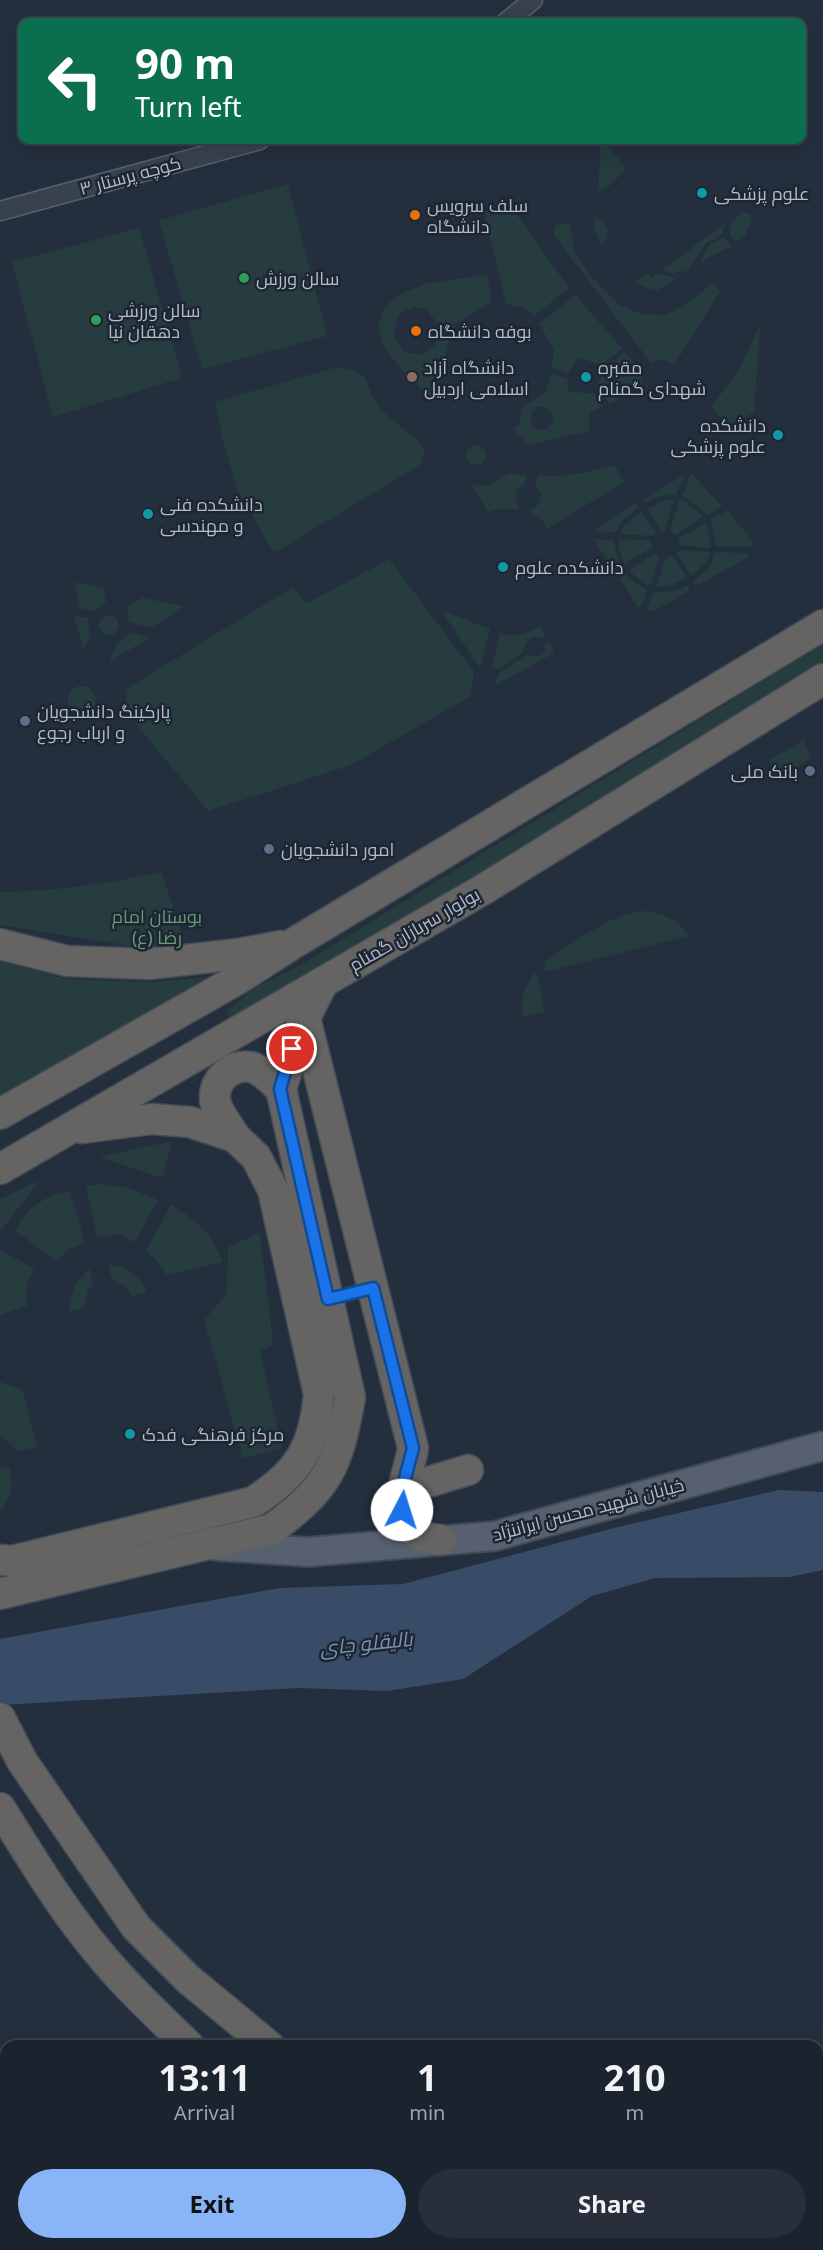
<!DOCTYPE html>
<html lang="en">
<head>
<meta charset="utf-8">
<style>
	:root { --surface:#1b232e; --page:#282f3a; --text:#f1f3f6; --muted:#a0a4aa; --line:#39404a; --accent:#8ab4f8 }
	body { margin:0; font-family:"Noto Sans",Cairo,sans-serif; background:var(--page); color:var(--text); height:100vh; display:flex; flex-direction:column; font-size:22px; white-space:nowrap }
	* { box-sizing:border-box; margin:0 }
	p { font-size:20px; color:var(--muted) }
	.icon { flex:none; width:33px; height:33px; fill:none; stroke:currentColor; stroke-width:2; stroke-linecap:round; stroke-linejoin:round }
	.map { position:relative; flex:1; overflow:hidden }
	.details { position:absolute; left:0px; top:2040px; width:824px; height:210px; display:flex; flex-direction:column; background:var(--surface); border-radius:18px 18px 0 0; box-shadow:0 6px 24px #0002,0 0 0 2px var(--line) }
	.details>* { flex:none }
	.hud { position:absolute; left:18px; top:18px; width:788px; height:126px; border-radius:12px; box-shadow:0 6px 24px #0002,0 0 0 2px var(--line); background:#0b6e4f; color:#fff; overflow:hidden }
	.pin { position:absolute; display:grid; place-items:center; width:51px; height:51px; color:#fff; margin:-26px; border:3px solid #fff; border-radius:50%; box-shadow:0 2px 6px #0007 }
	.me { position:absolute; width:66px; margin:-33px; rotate:5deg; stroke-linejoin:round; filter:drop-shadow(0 0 4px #0008) }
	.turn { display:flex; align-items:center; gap:21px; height:126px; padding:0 18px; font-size:27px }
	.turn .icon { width:78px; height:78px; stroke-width:2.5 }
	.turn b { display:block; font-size:42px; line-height:51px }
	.eta { display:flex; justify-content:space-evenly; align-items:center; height:102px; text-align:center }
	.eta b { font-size:36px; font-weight:700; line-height:42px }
	.button { display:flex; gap:12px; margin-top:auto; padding:12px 18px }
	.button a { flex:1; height:69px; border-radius:36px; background:var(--accent); color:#111; font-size:24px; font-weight:700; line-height:69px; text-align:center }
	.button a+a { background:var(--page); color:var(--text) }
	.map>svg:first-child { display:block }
	.green { fill:#263c3f; fill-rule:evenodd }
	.water { fill:#394c67 }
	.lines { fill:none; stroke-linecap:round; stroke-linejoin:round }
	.minor-casing { stroke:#565f6c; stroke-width:21 }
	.primary-casing { stroke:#414a57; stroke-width:32 }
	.trunk-casing { stroke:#434c59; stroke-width:33 }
	.minor { stroke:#38414e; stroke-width:18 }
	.primary { stroke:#56606e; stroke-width:28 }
	.trunk { stroke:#656462; stroke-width:30 }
	.route-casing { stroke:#114b97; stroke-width:15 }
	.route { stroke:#1a73e8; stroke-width:10 }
	.culture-dot { fill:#0f9aa8; stroke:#1d2633; stroke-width:2 }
	.food-dot { fill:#e8710a; stroke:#1d2633; stroke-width:2 }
	.leisure-dot { fill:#2e9e5b; stroke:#1d2633; stroke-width:2 }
	.education-dot { fill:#8d6e63; stroke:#1d2633; stroke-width:2 }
	.service-dot { fill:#5c6f8a; stroke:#1d2633; stroke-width:2 }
	.labels { text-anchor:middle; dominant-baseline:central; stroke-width:5; stroke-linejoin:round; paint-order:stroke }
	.street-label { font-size:18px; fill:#b4bcc9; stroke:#1d2633 }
	.poi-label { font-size:18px; fill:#b4bcc9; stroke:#1d2633; text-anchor:start }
	.park-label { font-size:18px; fill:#6b9a76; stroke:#1d2633 }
	.water-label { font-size:20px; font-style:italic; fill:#7c92b1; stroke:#1d2633 }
</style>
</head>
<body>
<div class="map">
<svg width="823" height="2250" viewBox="0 0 823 2250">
	<rect width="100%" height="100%" fill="#242f3e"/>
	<g class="green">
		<polygon points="601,140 604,140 626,169 607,188 598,191"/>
		<polygon points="288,184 327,336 202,369 159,220"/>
		<polygon points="484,211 517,215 569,288 534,316 524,308 506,304"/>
		<path d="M742,211L751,215C753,222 750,223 748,229C744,239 740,244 730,237V225Z"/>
		<polygon points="595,218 602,220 608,231 606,239 600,244 594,228"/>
		<polygon points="570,223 574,251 590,275 618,304 641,314 665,315 686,304 712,284 720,291 675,364 661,359 651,363 553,234 556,225"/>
		<polygon points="726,223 722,234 704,245 688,271 672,273 662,270"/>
		<polygon points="139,228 182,378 53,417 12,262"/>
		<polygon points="723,238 732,246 700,262 710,244"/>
		<polygon points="657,273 676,278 658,290 646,288 634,283 648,274 651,278"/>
		<path d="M487,275L492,302L454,324L433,401L401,369L383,346L378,325L384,307L401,294L427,283ZM413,307L427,309L438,325L436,344L421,355L404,352L393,336L398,315Z"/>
		<polygon points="575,295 622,348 602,366 578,357 567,374 552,368 554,349 539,324"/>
		<polygon points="760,326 754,413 728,425 714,411 712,406 738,371"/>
		<polygon points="625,352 644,375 640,386 610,404 597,389 602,373"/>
		<path d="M337,367C345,368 356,369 363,376C369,383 370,394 375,401C390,422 410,430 425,450L420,465L274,553L238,491L224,445L215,402Z"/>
		<path d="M551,373L567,379L568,392L593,393L603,406L591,412L588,421L590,431L528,445L512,428L519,424L522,407L546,393ZM538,407H546L553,415V422L545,430L537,429L531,424L532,412Z"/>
		<circle cx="476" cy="455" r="10"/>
		<path d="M614,465L625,482L546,529L544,522L528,511C538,507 542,503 541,492L535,485L538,476C565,477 588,473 614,465Z"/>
		<path d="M511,473L527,476L525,484C513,488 514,499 520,509H499L488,512L471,484C493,488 493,481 511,473Z"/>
		<polygon points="691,473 722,506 708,515 690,500 682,496"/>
		<polygon points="685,474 676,494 657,497 644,503 642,500"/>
		<polygon points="674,499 665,530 661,531 648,509 663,501"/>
		<polygon points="680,499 695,509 703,517 675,535 670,530"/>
		<polygon points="636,502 639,507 623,520 616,533 594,530"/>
		<polygon points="727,511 754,542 749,547 716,546 711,519"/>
		<polygon points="641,512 656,532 652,536 620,534 624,526"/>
		<polygon points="706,523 711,548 681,545 678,539"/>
		<polygon points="593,539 614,540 619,567 614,570"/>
		<polygon points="619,539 649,540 653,547 624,564 619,549"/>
		<polygon points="679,550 711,552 707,561 691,576 676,553"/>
		<polygon points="715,552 748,553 748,557 696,586 693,582 710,566"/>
		<polygon points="655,553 659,557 650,586 642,583 629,570"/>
		<polygon points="672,555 687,578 671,585 656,588 666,557"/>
		<polygon points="389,559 474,672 471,696 351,765 208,811 127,713 126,689 293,587 306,604"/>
		<polygon points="623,571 631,580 647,590 642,605 638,607 618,575"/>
		<polygon points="75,582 104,588 106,602 94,611 79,608"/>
		<path d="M687,585L690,590L653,612L648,609L653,594L657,591C669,594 677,591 687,585Z"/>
		<polygon points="142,598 184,606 151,628 129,622 127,607"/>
		<polygon points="441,610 490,629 480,668"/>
		<polygon points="74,615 88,618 90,640 83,649"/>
		<circle cx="109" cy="625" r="10"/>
		<path d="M539,626L546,636L542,639L536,636C527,638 525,643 523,652L499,669L492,668L500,633C514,638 527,634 539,626Z"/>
		<polygon points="131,632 149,638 109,662 116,645"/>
		<polygon points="549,642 554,653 494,686 499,673 526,655 540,656 545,652 545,644"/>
		<polygon points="823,644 823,664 434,904 235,1018 228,1017 228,1010 258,986 299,966"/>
		<circle cx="82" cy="700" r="14"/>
		<polygon points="804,740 811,757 780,782 769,760"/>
		<path d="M161,872L189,955L0,925V892C55,891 108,884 161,872Z"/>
		<path d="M645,911C665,914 677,919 689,936L545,972L544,962C574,943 610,913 645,911Z"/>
		<polygon points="0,961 66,979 151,982 207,977 92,1051 0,1100"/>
		<path d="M536,972L545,1012L523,1017C520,1000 524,985 536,972Z"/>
		<polygon points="172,1141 162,1178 99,1157"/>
		<polygon points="39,1181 0,1232 0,1199"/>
		<polygon points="101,1184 127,1187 158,1200 135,1242 118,1234 97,1237 86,1186"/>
		<path d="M70,1191L85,1243L69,1249L57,1261L15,1231C26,1208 44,1196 70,1191Z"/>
		<path d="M171,1205C200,1223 209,1230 223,1262L167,1275L157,1261L146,1251Z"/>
		<polygon points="260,1233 273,1344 260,1352 282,1448 243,1458 204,1320 227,1293 228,1247"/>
		<polygon points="0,1249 34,1269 27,1283 27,1306 0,1315"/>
		<path d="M108,1265C128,1266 138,1274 147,1292L133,1296L125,1286L112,1279Z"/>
		<path d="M90,1269L93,1284L88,1290L84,1308L69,1312C70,1293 75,1281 90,1269Z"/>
		<polygon points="0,1382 22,1389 37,1447 18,1451 0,1434"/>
		<path d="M9,1467C15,1484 11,1498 0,1512V1469Z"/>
	</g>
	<polygon class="water" points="779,1490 823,1492 823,1570 790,1577 655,1578 592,1596 463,1679 387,1691 298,1688 0,1705 0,1639 280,1588 403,1584 618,1527"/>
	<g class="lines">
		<g class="minor-casing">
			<g id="minor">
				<polyline points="506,22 533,0"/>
				<polyline points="0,211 260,140"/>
			</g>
		</g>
		<g class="primary-casing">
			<polyline id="primary" points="217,1546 308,1552 495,1536 823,1446"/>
		</g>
		<g class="trunk-casing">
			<g id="trunk">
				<polyline points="0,944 67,961 149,964 238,954 280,946"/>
				<path d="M305,1018L413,1448C409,1475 387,1514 418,1534C424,1538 434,1539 441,1540"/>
				<polyline points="0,1114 238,979 294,943 823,625"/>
				<path d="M235,1137C229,1126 217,1113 215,1100C213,1080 232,1063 251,1067C263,1070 272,1081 281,1089"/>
				<polyline points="0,1169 484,889 823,679"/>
				<polyline points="402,1490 468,1470"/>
				<path d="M0,1560L12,1561L253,1502C299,1473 314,1448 319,1394L273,1190L256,1157L235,1137L190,1122L152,1119L82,1128"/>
				<path d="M0,1594L272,1529C329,1487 338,1466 350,1397L281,1089L301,1026L323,982"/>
				<polyline points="0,1718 22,1761 136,1927 188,1979 269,2046"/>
				<path d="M0,1808C31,1857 61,1908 99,1953C126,1986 158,2016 189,2046"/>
				<polyline points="818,2237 823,2237"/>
				<polyline points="494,2244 500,2250"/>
				<polyline points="539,2244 554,2250"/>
			</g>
		</g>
		<use href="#minor" class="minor"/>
		<use href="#primary" class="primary"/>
		<use href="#trunk" class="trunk"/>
	</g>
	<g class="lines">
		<g class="route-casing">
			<polyline id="route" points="292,1049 280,1089 328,1299 373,1288 413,1448 402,1490 402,1510"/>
		</g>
		<use href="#route" class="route"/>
	</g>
	<g class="culture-dot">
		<circle cx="702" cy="193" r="6"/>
		<circle cx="586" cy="377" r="6"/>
		<circle cx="778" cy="435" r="6"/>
		<circle cx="148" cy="514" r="6"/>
		<circle cx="503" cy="567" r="6"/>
		<circle cx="130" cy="1434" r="6"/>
	</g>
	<g class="food-dot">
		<circle cx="415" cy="215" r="6"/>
		<circle cx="416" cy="331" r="6"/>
	</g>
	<g class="leisure-dot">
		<circle cx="244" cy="278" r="6"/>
		<circle cx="96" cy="320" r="6"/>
	</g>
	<circle class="education-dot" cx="412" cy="377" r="6"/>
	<g class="service-dot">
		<circle cx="25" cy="721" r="6"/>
		<circle cx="810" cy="771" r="6"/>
		<circle cx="269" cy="849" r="6"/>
	</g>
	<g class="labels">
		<g class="street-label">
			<text transform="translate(130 175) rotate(-15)">کوچه پرستار ۳</text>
			<text transform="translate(414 929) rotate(-30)">بولوار سربازان گمنام</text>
			<text transform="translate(588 1509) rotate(-15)">خیابان شهید محسن ایراننژاد</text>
		</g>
		<g class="poi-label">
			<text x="714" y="193">علوم پزشکی</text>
			<text x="427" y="205">سلف سرویس<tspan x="427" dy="21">دانشگاه</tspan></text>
			<text x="256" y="278">سالن ورزش</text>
			<text x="108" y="310">سالن ورزشی<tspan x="108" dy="21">دهقان نیا</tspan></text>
			<text x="428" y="331">بوفه دانشگاه</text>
			<text x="424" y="367">دانشگاه آزاد<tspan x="424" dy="21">اسلامی اردبیل</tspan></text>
			<text x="598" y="367">مقبره<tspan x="598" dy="21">شهدای گمنام</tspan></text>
			<text x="766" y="425" text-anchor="end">دانشکده<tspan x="766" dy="21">علوم پزشکی</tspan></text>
			<text x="160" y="504">دانشکده فنی<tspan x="160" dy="21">و مهندسی</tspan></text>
			<text x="515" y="567">دانشکده علوم</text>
			<text x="37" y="711">پارکینگ دانشجویان<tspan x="37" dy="21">و ارباب رجوع</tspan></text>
			<text x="798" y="771" text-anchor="end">بانک ملی</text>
			<text x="281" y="849">امور دانشجویان</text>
			<text x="142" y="1434">مرکز فرهنگی فدک</text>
		</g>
		<g class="park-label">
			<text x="157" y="916">بوستان امام<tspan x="157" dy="21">رضا (ع)</tspan></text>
		</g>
		<g class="water-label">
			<text transform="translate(366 1643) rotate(-6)">بالیقلو چای</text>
		</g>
	</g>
</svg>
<div class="pin" style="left:292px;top:1049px;background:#d93025"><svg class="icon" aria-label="arrive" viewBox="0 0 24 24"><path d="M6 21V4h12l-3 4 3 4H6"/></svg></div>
<svg class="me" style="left:402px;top:1510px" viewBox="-20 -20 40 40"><circle r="19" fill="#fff"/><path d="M0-13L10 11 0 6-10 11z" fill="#1a73e8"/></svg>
<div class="hud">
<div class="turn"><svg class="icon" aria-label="left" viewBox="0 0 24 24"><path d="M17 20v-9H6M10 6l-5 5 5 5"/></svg><div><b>90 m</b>Turn left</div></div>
</div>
<section class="details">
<div class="eta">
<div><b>13:11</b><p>Arrival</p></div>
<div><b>1</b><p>min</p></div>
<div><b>210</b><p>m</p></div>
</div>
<div class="button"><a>Exit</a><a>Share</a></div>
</section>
</div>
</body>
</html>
